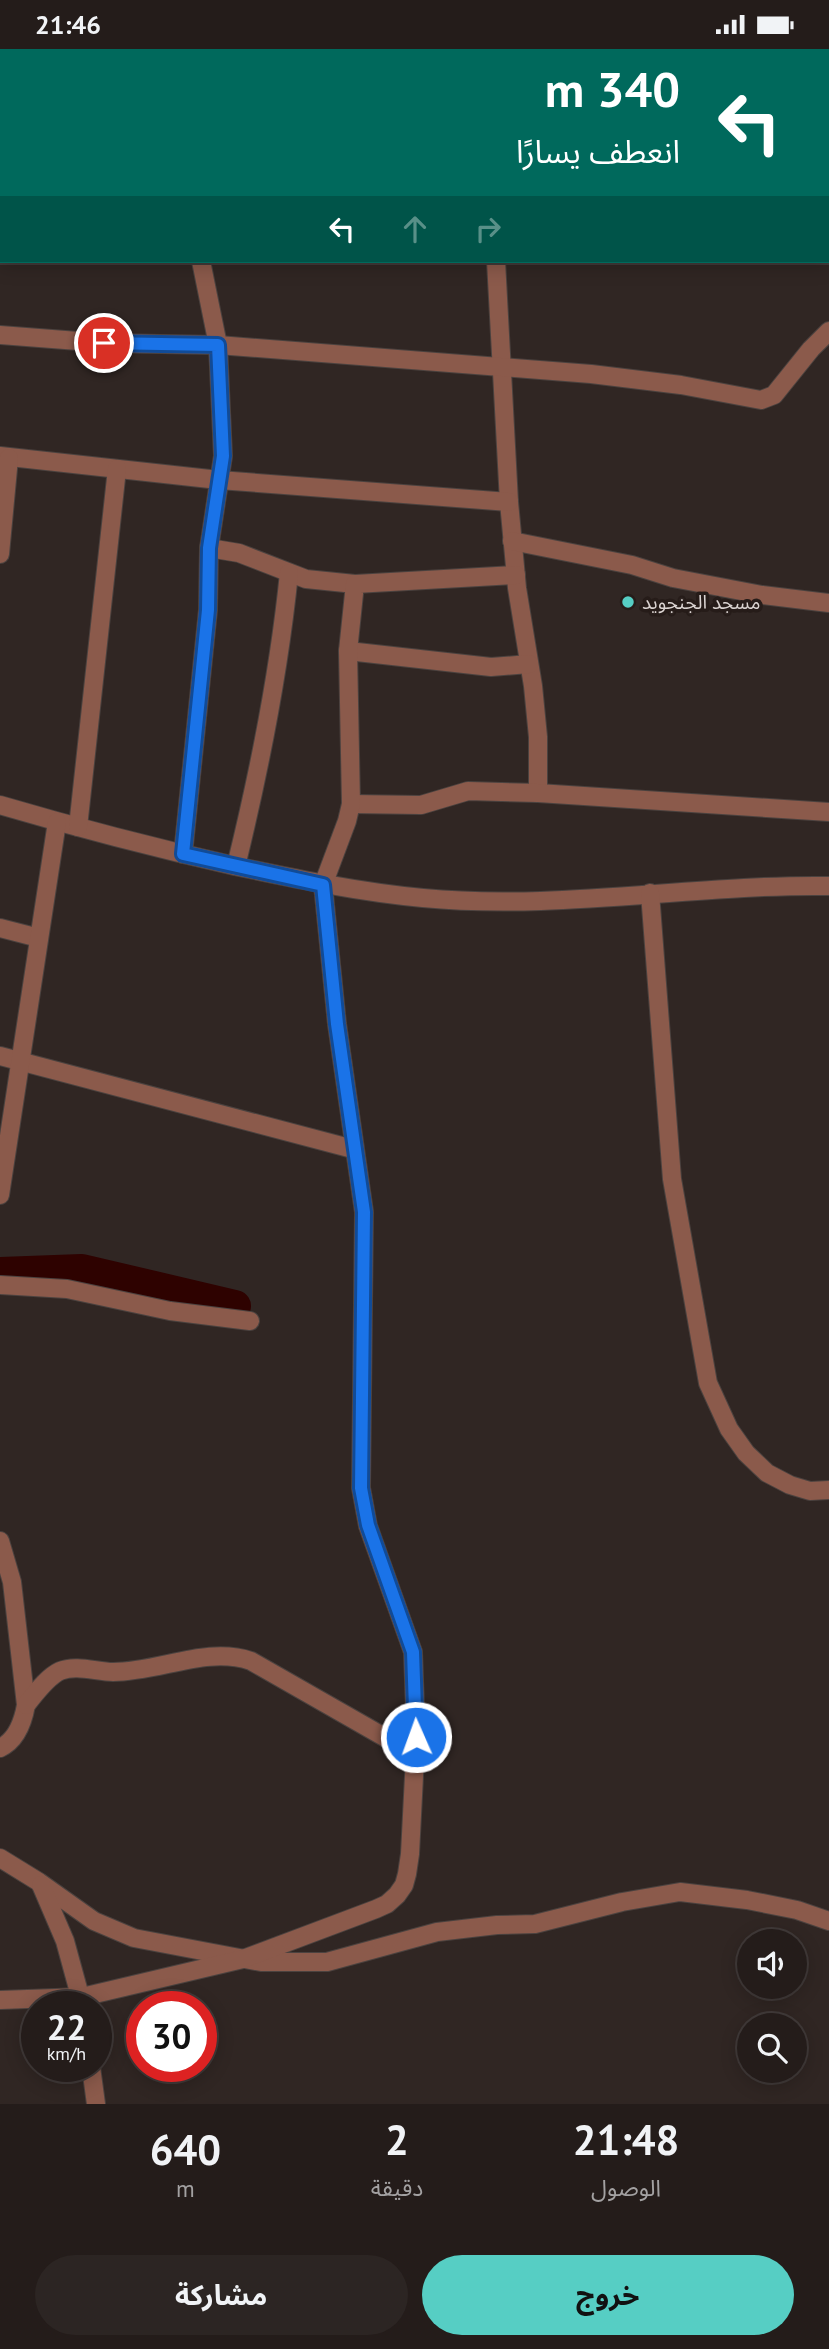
<!DOCTYPE html>
<html lang="ar">
<head>
<meta charset="utf-8">
<style>
	:root { --surface:#241c1a; --page:#2c2523; --text:#f1f3f6; --muted:#a3a1a2; --line:#413a39; --accent:#56cec4 }
	body { margin:0; font-family:"PT Sans","Noto Sans Arabic",sans-serif; background:var(--page); color:var(--text); direction:rtl; height:100vh; display:flex; flex-direction:column; font-size:26px; white-space:nowrap }
	* { box-sizing:border-box; margin:0 }
	p { font-size:23px; color:var(--muted) }
	.icon { flex:none; width:38px; height:38px; fill:none; stroke:currentColor; stroke-width:2; stroke-linecap:round; stroke-linejoin:round }
	.map { position:relative; height:2055px; overflow:hidden; direction:ltr }
	.drawer { display:flex; flex-direction:column; background:var(--surface); flex:1 }
	.drawer>* { flex:none }
	.top-card { position:absolute; left:0px; top:0px; width:830px; height:214px; box-shadow:0 4px 18px #0003,0 0 0 2px var(--line); direction:rtl; background:#00695c; color:#fff; overflow:hidden }
	.fabs { position:absolute; left:737px; top:1880px; display:grid; gap:14px }
	.fabs a { display:grid; place-items:center; width:70px; height:70px; border-radius:50%; background:var(--surface); box-shadow:0 4px 18px #0003,0 0 0 2px var(--line); font-size:35px }
	.speed { position:absolute; left:21px; top:1942px; display:flex; gap:14px; font-size:35px; font-weight:700; text-align:center }
	.speed>* { display:grid; place-content:center; width:91px; height:91px; border-radius:50%; background:var(--surface); box-shadow:0 4px 18px #0003,0 0 0 2px var(--line); line-height:1 }
	.speed small { font-size:18px; font-weight:400 }
	.speed .limit { border:10px solid #d22; background:#fff; color:#111 }
	.pin { position:absolute; display:grid; place-items:center; width:60px; height:60px; color:#fff; margin:-30px; border:4px solid #fff; border-radius:50%; box-shadow:0 2px 7px #0007 }
	.me { position:absolute; width:77px; margin:-38px; rotate:358deg; stroke-linejoin:round; filter:drop-shadow(0 0 5px #0008) }
	.turn { display:flex; align-items:center; gap:24px; height:147px; padding:0 35px; font-size:32px }
	.turn .icon { width:91px; height:91px; stroke-width:2.5 }
	.turn b { display:block; font-size:49px; line-height:60px }
	.lanes { display:flex; align-items:center; height:66px; padding:0 35px; background:#0003; justify-content:center; gap:35px; direction:ltr }
	.lanes .off { opacity:.35 }
	.eta { display:flex; justify-content:space-evenly; align-items:center; height:119px; text-align:center }
	.eta b { font-size:42px; font-weight:700; line-height:49px }
	.button { display:flex; gap:14px; margin-top:auto; padding:14px 35px }
	.button a { flex:1; height:80px; border-radius:42px; background:var(--accent); color:#111; font-size:28px; font-weight:700; line-height:80px; text-align:center }
	.button a+a { background:var(--page); color:var(--text) }
	.status { display:flex; justify-content:space-between; align-items:center; height:49px; padding:0 35px; background:var(--surface); direction:ltr }
	.status svg { height:19px; fill:currentColor }
	.map>svg:first-child { display:block }
	.lines { fill:none; stroke-linecap:round; stroke-linejoin:round }
	.river { stroke:#2e0200; stroke-width:32 }
	.minor-casing { stroke:#4b423f; stroke-width:20 }
	.minor { stroke:#8b5a4b; stroke-width:18 }
	.route-casing { stroke:#114b97; stroke-width:18 }
	.route { stroke:#1a73e8; stroke-width:12 }
	.poi-dot { fill:#56cec4; stroke:#261c19; stroke-width:2.5 }
	.labels { text-anchor:middle; dominant-baseline:central; stroke-width:7; stroke-linejoin:round; paint-order:stroke }
	.poi-label { font-size:19px; fill:#dbd4d2; stroke:#261c19; text-anchor:start }
</style>
</head>
<body>
<div class="status"><b>21:46</b><svg viewBox="0 0 49 12"><path d="M0 12V9h3v3zM5 12V6h3v6zM10 12V3h3v9zM15 12V0h3v12zM26 1h20v11H26zM47 4h2v5h-2z"/></svg></div>
<div class="map">
<svg width="829" height="2055" viewBox="0 0 829 2055">
	<rect width="100%" height="100%" fill="#302623"/>
	<g class="lines">
		<polyline class="river" points="0,1224 82,1221 235,1257"/>
		<g class="minor-casing">
			<g id="minor">
				<polyline points="201,0 201,2"/>
				<polyline points="475,0 475,2"/>
				<polyline points="823,2 823,0"/>
				<polyline points="0,26 2,26"/>
				<polyline points="0,151 2,151"/>
				<polyline points="496,212 509,453 517,539 533,637 538,688 538,744"/>
				<polyline points="0,286 104,294 218,296 591,325 681,336 761,351 774,346 811,300 829,282"/>
				<polyline points="0,407 219,431 509,453"/>
				<polyline points="512,492 632,516 673,529 762,546 829,554"/>
				<polyline points="209,499 239,504 306,530 355,535"/>
				<polyline points="0,505 9,409"/>
				<polyline points="348,602 491,618 529,615"/>
				<polyline points="351,755 421,756 468,742 538,744 829,763"/>
				<path d="M0,756C78,779 156,799 235,817C297,830 359,843 423,849C558,862 694,835 829,837"/>
				<polyline points="78,778 117,420"/>
				<polyline points="183,805 208,561 209,499 223,407 218,296 201,212"/>
				<path d="M236,817C260,719 279,624 289,524"/>
				<polyline points="650,844 672,1130 708,1334 729,1380 746,1404 767,1424 790,1436 810,1442 829,1441"/>
				<polyline points="0,879 39,889"/>
				<polyline points="0,1007 353,1100"/>
				<polyline points="0,1146 57,773"/>
				<polyline points="0,1236 67,1240 170,1262 250,1272"/>
				<path d="M0,1492L12,1533L26,1656C23,1673 17,1691 0,1699"/>
				<path d="M26,1656C35,1645 47,1628 60,1622C76,1615 97,1623 113,1623C160,1623 206,1597 251,1612L414,1705"/>
				<polyline points="0,1809 39,1833 94,1872 134,1889 261,1913 327,1913 437,1883 497,1876 535,1875 622,1853 680,1843 747,1851 797,1861 829,1872"/>
				<polyline points="41,1836 65,1892 83,1958"/>
				<polyline points="0,1951 82,1948 243,1910 376,1860 387,1855 397,1846 404,1836 407,1825 410,1805 416,1688 413,1603 368,1477 361,1439 364,1163 337,975 323,836 347,772 351,755 348,602 355,535 516,526"/>
				<polyline points="91,2018 96,2055"/>
			</g>
		</g>
		<use href="#minor" class="minor"/>
	</g>
	<g class="lines">
		<g class="route-casing">
			<polyline id="route" points="104,294 218,296 223,407 209,499 208,561 183,805 323,836 337,975 364,1163 361,1439 368,1476 413,1603 416,1688"/>
		</g>
		<use href="#route" class="route"/>
	</g>
	<circle class="poi-dot" cx="628" cy="553" r="7"/>
	<g class="labels">
		<g class="poi-label">
			<text x="642" y="553">مسجد الجنجويد</text>
		</g>
	</g>
</svg>
<div class="fabs">
<a><svg class="icon" aria-label="sound" viewBox="0 0 24 24"><path d="M4 9h4l5-4v14l-5-4H4zM17 9q2 3 0 6"/></svg></a>
<a><svg class="icon" aria-label="search" viewBox="0 0 24 24"><circle cx="10" cy="10" r="6"/><path d="M15 15l6 6"/></svg></a>
</div>
<div class="speed"><div>22<small>km/h</small></div><div class="limit">30</div></div>
<div class="pin" style="left:104px;top:294px;background:#d93025"><svg class="icon" aria-label="arrive" viewBox="0 0 24 24"><path d="M6 21V4h12l-3 4 3 4H6"/></svg></div>
<svg class="me" style="left:416px;top:1688px" viewBox="-20 -20 40 40"><circle r="17" fill="#1a73e8" stroke="#fff" stroke-width="3"/><path d="M0-11L8 9 0 5-8 9z" fill="#fff"/></svg>
<div class="top-card">
<div class="turn"><svg class="icon" aria-label="left" viewBox="0 0 24 24"><path d="M17 20v-9H6M10 6l-5 5 5 5"/></svg><div><b>340 m</b>انعطف يسارًا</div></div>
<div class="lanes"><svg class="icon" aria-label="left" viewBox="0 0 24 24"><path d="M17 20v-9H6M10 6l-5 5 5 5"/></svg><svg class="icon off" aria-label="ahead" viewBox="0 0 24 24"><path d="M12 20V5M6 11l6-6 6 6"/></svg><svg class="icon off" aria-label="right" viewBox="0 0 24 24"><path d="M7 20v-9h11M14 6l5 5-5 5"/></svg></div>
</div>
</div>
<section class="drawer">
<div class="eta">
<div><b>21:48</b><p>الوصول</p></div>
<div><b>2</b><p>دقيقة</p></div>
<div><b>640</b><p>m</p></div>
</div>
<div class="button"><a>خروج</a><a>مشاركة</a></div>
</section>
</body>
</html>
